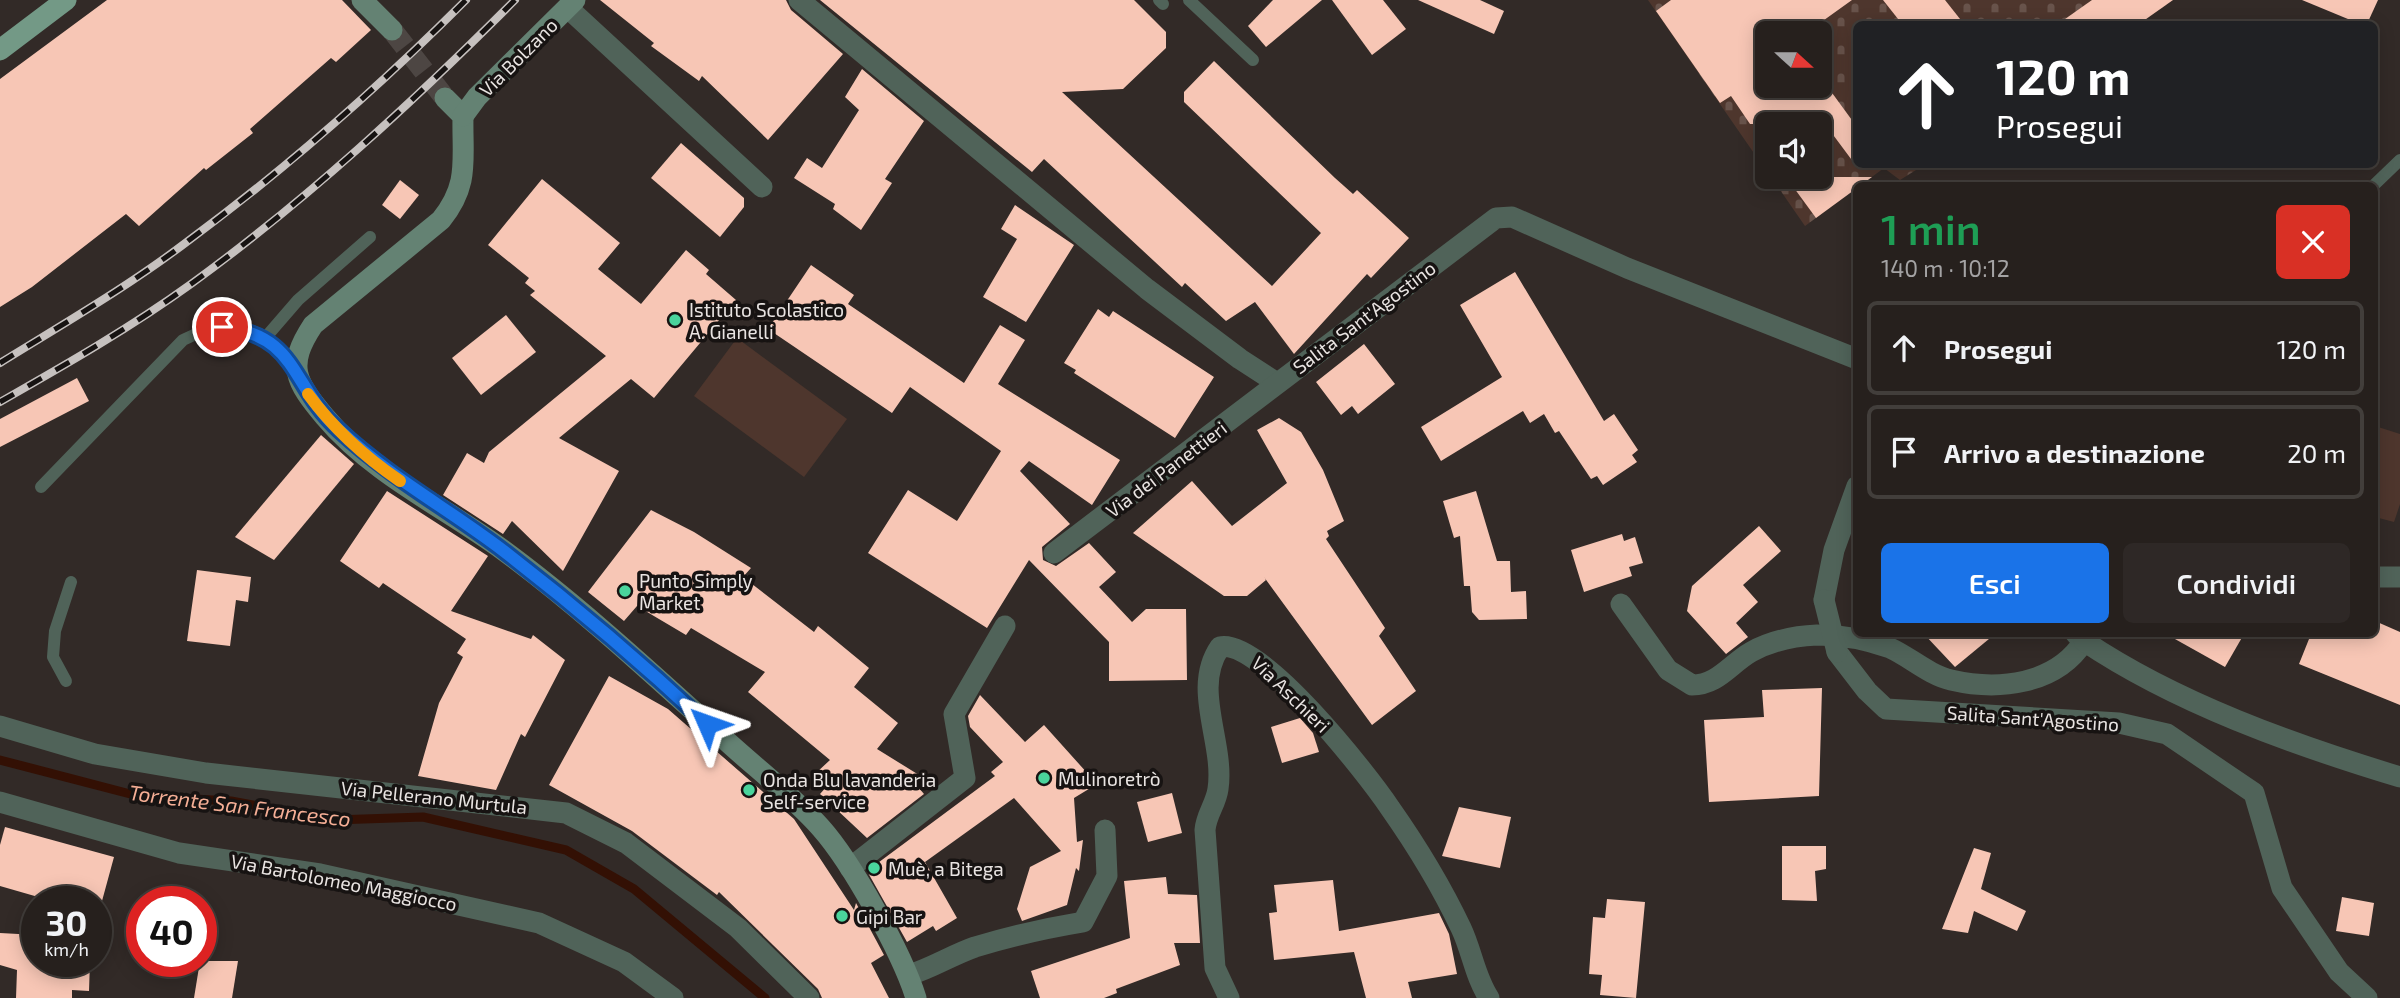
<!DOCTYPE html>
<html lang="it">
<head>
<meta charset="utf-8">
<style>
	:root { --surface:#26201d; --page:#2e2826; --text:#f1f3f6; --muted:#a4a3a4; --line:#423e3b; --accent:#1a73e8 }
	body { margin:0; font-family:"Exo 2",sans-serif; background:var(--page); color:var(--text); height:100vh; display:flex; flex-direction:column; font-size:26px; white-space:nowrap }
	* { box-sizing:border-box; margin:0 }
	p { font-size:23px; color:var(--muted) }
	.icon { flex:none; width:38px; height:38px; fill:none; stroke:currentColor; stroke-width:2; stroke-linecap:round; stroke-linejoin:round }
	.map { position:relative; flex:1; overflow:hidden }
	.panel { position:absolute; left:1853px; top:182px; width:525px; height:455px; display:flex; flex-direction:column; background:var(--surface); border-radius:10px; box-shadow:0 4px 18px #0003,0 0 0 2px var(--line) }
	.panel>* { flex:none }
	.hud { position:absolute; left:1853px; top:21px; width:525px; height:147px; border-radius:10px; box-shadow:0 4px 18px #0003,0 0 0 2px var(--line); background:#202124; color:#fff; overflow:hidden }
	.needle { width:46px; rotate:111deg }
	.tools { position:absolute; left:1755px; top:21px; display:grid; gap:14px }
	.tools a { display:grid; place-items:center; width:77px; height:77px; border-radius:10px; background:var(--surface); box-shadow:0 4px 18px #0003,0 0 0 2px var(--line); font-size:35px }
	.speed { position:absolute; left:21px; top:886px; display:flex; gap:14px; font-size:35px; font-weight:700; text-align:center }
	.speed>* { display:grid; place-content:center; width:91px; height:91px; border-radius:50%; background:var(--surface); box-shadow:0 4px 18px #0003,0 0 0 2px var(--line); line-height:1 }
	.speed small { font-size:18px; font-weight:400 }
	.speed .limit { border:10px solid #d22; background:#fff; color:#111 }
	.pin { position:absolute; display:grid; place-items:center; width:60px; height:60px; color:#fff; margin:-30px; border:4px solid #fff; border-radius:50%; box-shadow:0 2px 7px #0007 }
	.me { position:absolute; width:77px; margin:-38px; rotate:313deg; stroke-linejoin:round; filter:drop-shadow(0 0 5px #0008) }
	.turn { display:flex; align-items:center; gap:24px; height:147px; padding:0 28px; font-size:32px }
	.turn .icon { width:91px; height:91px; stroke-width:2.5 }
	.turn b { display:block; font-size:49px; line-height:60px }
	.round { display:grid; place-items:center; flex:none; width:74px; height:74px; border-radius:10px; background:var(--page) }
	.headline { display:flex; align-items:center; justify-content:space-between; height:119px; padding:0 28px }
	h1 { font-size:42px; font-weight:600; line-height:52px; color:#1e9e55 }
	.action { display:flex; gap:14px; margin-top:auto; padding:14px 28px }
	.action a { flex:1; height:80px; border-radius:10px; background:var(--accent); color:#fff; font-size:28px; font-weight:600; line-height:80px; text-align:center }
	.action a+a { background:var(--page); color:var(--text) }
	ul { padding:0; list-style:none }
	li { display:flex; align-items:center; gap:21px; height:94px; margin:0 14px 10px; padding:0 14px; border:4px solid var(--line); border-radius:10px }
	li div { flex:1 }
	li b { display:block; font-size:26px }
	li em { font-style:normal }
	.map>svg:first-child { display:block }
	.cemetery { fill:url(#cemetery-stones); fill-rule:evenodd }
	.pitch { fill:#4e362d }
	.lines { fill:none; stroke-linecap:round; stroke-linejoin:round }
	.stream { stroke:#331004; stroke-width:9 }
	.building { fill:#f7c6b5 }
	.secondary-tunnel { stroke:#4d4643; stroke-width:21; stroke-dasharray:21 10; stroke-linecap:butt }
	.lane { stroke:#506359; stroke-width:12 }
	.street { stroke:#506359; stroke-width:21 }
	.secondary { stroke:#648273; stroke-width:21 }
	.primary { stroke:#739986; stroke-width:21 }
	.rail-casing { stroke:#c6c1bf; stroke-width:8 }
	.rail { stroke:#171312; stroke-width:5; stroke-dasharray:16; stroke-linecap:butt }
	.street-bridge { stroke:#506359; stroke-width:21 }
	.route-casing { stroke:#114b97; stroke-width:18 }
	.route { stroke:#1a73e8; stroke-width:12 }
	.slow { stroke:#f59e0b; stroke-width:12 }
	.poi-dot { fill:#4ad49c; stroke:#171312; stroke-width:2.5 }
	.labels { text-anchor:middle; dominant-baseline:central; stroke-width:7; stroke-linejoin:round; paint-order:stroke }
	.street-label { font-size:19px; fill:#e9e4e2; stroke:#171312 }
	.poi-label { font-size:19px; fill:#e9e4e2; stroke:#171312; text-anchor:start }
	.water-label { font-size:21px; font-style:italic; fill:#f6af96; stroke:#171312 }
</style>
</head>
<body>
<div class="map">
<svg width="2400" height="998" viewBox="0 0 2400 998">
	<defs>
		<pattern id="cemetery-stones" width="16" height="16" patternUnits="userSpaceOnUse" patternTransform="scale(1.75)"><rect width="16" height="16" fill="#4e362d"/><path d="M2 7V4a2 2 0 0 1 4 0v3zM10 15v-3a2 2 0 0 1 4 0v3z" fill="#68534b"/></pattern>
	</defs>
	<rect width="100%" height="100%" fill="#322a27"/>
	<path class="cemetery" d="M1648,0H2173L2139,24H1857V164L1924,165L1900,180L1884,168L1805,226L1771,177H1820V124H1768L1767,172ZM1768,33H1820V86H1768Z"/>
	<g class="pitch">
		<polygon points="737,338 847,419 804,477 694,396"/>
		<polygon points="2375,426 2400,434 2400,504 2394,522 2375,517"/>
	</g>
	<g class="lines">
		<polyline class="stream" points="0,760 138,796 231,801 334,820 423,817 566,850 634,889 765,998"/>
	</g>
	<g class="building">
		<polygon points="107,0 342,0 371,30 336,62 331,58 250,129 253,133 206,170 204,168 139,226 126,214 32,287 0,307 0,79"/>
		<polygon points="600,0 786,0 791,10 843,54 768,140 702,76 699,81 651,46 654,43"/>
		<polygon points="820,0 1134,0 1166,32 1166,48 1123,89 1062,92 1272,286 1321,233 1184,102 1184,92 1214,61 1335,178 1353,194 1357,190 1409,238 1371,278 1367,274 1294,354 1255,302 1226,321 1185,283 1182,287 1044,159 1032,172"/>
		<polygon points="1273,0 1322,0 1266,47 1248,26"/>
		<polygon points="1332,0 1383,0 1406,29 1372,55"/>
		<polygon points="1418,0 1480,0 1504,11 1494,34"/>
		<polygon points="1671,0 1852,0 1806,33 1768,33 1768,86 1827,86 1857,127 1857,167 1825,124 1750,124 1731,96 1720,103 1656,11"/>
		<polygon points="1883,0 1945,0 1964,24 1902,24"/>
		<polygon points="2092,0 2173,0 2139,24 2058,24"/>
		<polygon points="2302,0 2378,0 2367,24 2360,24"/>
		<polygon points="862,69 924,121 885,179 892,183 861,230 833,209 835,204 794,178 807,158 822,168 859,110 845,97"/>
		<polygon points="681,143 744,198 744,207 720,237 651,178"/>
		<polygon points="1786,177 1872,177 1816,218"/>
		<polygon points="542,179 620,243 598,269 641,304 686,250 709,270 706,274 736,300 654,398 631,379 559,438 619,471 563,571 512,521 503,534 443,495 467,453 484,463 489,452 606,356 530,295 535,291 525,283 529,278 488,245"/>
		<polygon points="400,180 419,195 400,219 382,205"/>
		<polygon points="1015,205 1074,245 1026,322 983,297 1017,239 1001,229"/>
		<polygon points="811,265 854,295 848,304 964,383 1000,325 1025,340 998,384 1120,460 1092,505 1029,461 1020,471 1070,524 1042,547 1043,560 1056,566 1089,543 1116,572 1099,587 1132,622 1146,609 1186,609 1187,680 1109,681 1109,642 1029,560 987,628 868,553 908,490 957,521 1001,451 910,387 892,413 768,329"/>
		<polygon points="1515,272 1604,421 1614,414 1638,450 1632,455 1637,462 1603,485 1597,476 1591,479 1559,431 1555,433 1544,414 1530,423 1523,411 1441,461 1421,427 1502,377 1460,305"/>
		<polygon points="1098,309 1109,317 1113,311 1214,377 1175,438 1074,373 1076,370 1064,363"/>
		<polygon points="506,315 536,352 481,395 452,358"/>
		<polygon points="1364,344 1395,384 1358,414 1352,406 1341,415 1316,382"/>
		<polygon points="77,378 89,401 0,447 0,419"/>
		<polygon points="1279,418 1301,432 1323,470 1344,521 1327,531 1329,536 1326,539 1385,628 1379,636 1416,691 1372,725 1264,577 1266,580 1247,596 1224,596 1133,533 1192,481 1232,526 1287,483 1257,430"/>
		<polygon points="321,435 354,464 296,534 274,560 235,537"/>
		<polygon points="387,491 488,556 451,611 531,639 533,635 565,660 525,737 521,734 496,790 418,776 439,703 463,657 457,653 466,639 383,583 379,588 340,561"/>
		<polygon points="1476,491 1497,561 1510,561 1511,592 1526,591 1527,619 1479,620 1472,612 1470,586 1464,586 1460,536 1454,538 1443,501"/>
		<polygon points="651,510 694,532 751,568 743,577 814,632 818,626 869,668 854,687 898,723 877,749 919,775 913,781 924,794 867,838 820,794 828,785 816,773 830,760 748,692 765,672 691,628 686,635 637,606 624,621 588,592"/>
		<polygon points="1759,526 1781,551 1743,585 1758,602 1736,623 1748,637 1726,654 1687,611 1692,586"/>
		<polygon points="1622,534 1624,541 1635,537 1643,563 1629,567 1632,576 1584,592 1571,550"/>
		<polygon points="197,570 251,577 248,602 236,600 230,646 187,641"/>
		<polygon points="2375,621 2400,632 2400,705 2299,664 2311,634 2375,634"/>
		<polygon points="1924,634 1995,634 1955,667"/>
		<polygon points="2166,634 2244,634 2225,667"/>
		<polygon points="609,676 668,709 794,819 854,910 856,903 876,940 884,955 871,963 889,998 822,998 818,989 719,892 717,895 632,831 549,785"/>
		<polygon points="1822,688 1819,796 1709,802 1704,720 1764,717 1762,690"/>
		<polygon points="980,695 1025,742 1044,725 1097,784 1074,798 1077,842 1083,840 1079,871 1076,868 1067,905 1022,921 1017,909 1030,867 1061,851 1014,798 925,862 957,918 936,931 933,926 907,942 867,871 995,776 991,772 1003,762 970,727 968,716"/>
		<polygon points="1300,718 1313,733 1319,752 1282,763 1271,727"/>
		<polygon points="1172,793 1182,833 1148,842 1137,802"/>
		<polygon points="1459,807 1511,817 1500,868 1442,856"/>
		<polygon points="5,827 114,857 102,901 52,901 0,886 0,845"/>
		<polygon points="1782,846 1826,846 1826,869 1815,871 1817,901 1782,900"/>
		<polygon points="1974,848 1991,853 1981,889 2026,911 2017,931 1974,911 1968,933 1942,929"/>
		<polygon points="1166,877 1168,894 1197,895 1200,943 1174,943 1180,965 1116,989 1117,993 1104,998 1040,998 1031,971 1130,938 1124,881"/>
		<polygon points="1333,880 1339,931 1439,913 1449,934 1457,974 1408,982 1412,998 1366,998 1354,952 1274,960 1269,913 1277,912 1274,885"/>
		<polygon points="2342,897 2374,903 2369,936 2336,931"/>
		<polygon points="1607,899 1645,902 1636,998 1600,995 1602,975 1589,974 1593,917 1605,918"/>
		<polygon points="0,933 37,935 37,961 90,961 89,991 72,990 72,998 16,998 17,970 0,965"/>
		<polygon points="200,961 238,961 232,998 194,998"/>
	</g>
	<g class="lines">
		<polyline class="secondary-tunnel" points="392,30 445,98"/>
		<g class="lane">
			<polyline points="1159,0 1163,4"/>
			<polyline points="1189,0 1253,60"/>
			<polyline points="2373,186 2400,160"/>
			<polyline points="266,337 298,300 370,237"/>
			<path d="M41,487L183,340C208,327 243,320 267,339C277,346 285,358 294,367"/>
			<polyline points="66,681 53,657 55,631 71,582"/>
		</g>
		<g class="street">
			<polyline points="799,0 1147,289 1240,359 1277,383"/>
			<polyline points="568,8 762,187"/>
			<polyline points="1054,553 1496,218 1512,217 1627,268 1857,359"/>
			<polyline points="2375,577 2400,577"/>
			<polyline points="1824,600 1834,550 1857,486"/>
			<path d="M1621,604L1668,670L1692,685C1718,685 1730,664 1751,652C1771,641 1794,636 1817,635C1840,635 1868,640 1890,648C1910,657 1929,675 1951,680C1998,691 2056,685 2084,641L2076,634"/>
			<path d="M2084,641C2176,703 2294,745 2400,777"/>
			<polyline points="1837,652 1867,691 1886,709 2119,723 2167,734 2254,793 2282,888 2339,972 2367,998"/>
			<polyline points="0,726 95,754 206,773 566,813 626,843 738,928 809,998"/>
			<polyline points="0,802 179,853 320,874 539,923 624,962 673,998"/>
			<polyline points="850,868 965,778 954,714 1005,626"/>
			<path d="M909,975C932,968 952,955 975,947C1011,936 1047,928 1083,922L1107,876L1105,830"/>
			<path d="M1229,998L1215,968L1205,830C1206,815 1216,804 1218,789C1225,742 1191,689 1220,647C1260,637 1368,775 1390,808C1416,845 1442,888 1461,928C1472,951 1475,977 1489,998"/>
		</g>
		<g class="secondary">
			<polyline points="362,0 392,30"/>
			<path d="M445,98L463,116C462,160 470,184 441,220L313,325C286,366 295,381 325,417C373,474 444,507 503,550C579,606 649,671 720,735C753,766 791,794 821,828C852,863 902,953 916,998"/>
			<polyline points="463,116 477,97 575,0"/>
		</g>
		<polyline class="primary" points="0,50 66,0"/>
		<g class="rail-casing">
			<g id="rail">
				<path d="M0,363C63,324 129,286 188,241C287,168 379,87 466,0"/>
				<path d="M0,402C65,365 130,328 191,284C308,199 413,102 515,0"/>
			</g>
		</g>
		<use href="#rail" class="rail"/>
		<polyline class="street-bridge" points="1824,600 1837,652"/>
	</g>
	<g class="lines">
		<g class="route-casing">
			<path id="route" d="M222,327C299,335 290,386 339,430C392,479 449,509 505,552C575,606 642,663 707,724"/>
		</g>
		<use href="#route" class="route"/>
		<path class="slow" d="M308,394C333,428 365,457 400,481"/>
	</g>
	<g class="poi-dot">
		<circle cx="675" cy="320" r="7"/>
		<circle cx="625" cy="591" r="7"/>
		<circle cx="1044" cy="778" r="7"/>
		<circle cx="749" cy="790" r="7"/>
		<circle cx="874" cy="868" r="7"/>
		<circle cx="842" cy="916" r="7"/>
	</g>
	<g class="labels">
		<g class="street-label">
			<text transform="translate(518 57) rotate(-45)">Via Bolzano</text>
			<text transform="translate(1364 317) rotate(-37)">Salita Sant'Agostino</text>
			<text transform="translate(1166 469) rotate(-37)">Via dei Panettieri</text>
			<text transform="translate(1291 694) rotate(44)">Via Aschieri</text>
			<text transform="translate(2033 718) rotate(4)">Salita Sant'Agostino</text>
			<text transform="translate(434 797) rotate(6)">Via Pellerano Murtula</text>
			<text transform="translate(344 882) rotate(11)">Via Bartolomeo Maggiocco</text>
		</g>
		<g class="poi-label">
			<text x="689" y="309">Istituto Scolastico<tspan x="689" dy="22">A. Gianelli</tspan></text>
			<text x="639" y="580">Punto Simply<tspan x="639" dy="22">Market</tspan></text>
			<text x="1058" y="778">Mulinoretrò</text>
			<text x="763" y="779">Onda Blu lavanderia<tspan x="763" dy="22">Self-service</tspan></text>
			<text x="888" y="868">Muè, a Bitega</text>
			<text x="856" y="916">Gipi Bar</text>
		</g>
		<g class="water-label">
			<text transform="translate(240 805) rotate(7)">Torrente San Francesco</text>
		</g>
	</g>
</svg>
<div class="tools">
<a><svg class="needle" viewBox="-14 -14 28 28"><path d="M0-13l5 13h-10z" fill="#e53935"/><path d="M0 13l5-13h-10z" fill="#a4a3a4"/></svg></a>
<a><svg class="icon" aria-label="sound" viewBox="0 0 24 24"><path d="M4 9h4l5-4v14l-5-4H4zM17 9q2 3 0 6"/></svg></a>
</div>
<div class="speed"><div>30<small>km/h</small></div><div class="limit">40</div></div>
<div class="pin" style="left:222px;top:327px;background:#d93025"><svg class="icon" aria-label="arrive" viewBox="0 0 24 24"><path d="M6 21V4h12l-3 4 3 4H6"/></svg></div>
<svg class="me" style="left:707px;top:724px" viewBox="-20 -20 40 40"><path d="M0-17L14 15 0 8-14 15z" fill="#1a73e8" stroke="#fff" stroke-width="4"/></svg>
<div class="hud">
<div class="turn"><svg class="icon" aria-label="ahead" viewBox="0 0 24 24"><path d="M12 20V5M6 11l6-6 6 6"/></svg><div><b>120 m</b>Prosegui</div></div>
</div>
<section class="panel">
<div class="headline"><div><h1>1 min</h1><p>140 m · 10:12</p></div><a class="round" style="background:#d93025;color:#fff"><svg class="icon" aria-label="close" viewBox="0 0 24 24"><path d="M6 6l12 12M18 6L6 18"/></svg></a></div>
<ul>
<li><svg class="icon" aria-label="ahead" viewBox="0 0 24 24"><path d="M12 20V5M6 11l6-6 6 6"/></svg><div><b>Prosegui</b></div><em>120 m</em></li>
<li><svg class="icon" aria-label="arrive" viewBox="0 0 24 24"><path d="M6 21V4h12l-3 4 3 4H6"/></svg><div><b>Arrivo a destinazione</b></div><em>20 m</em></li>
</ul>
<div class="action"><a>Esci</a><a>Condividi</a></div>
</section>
</div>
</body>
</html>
